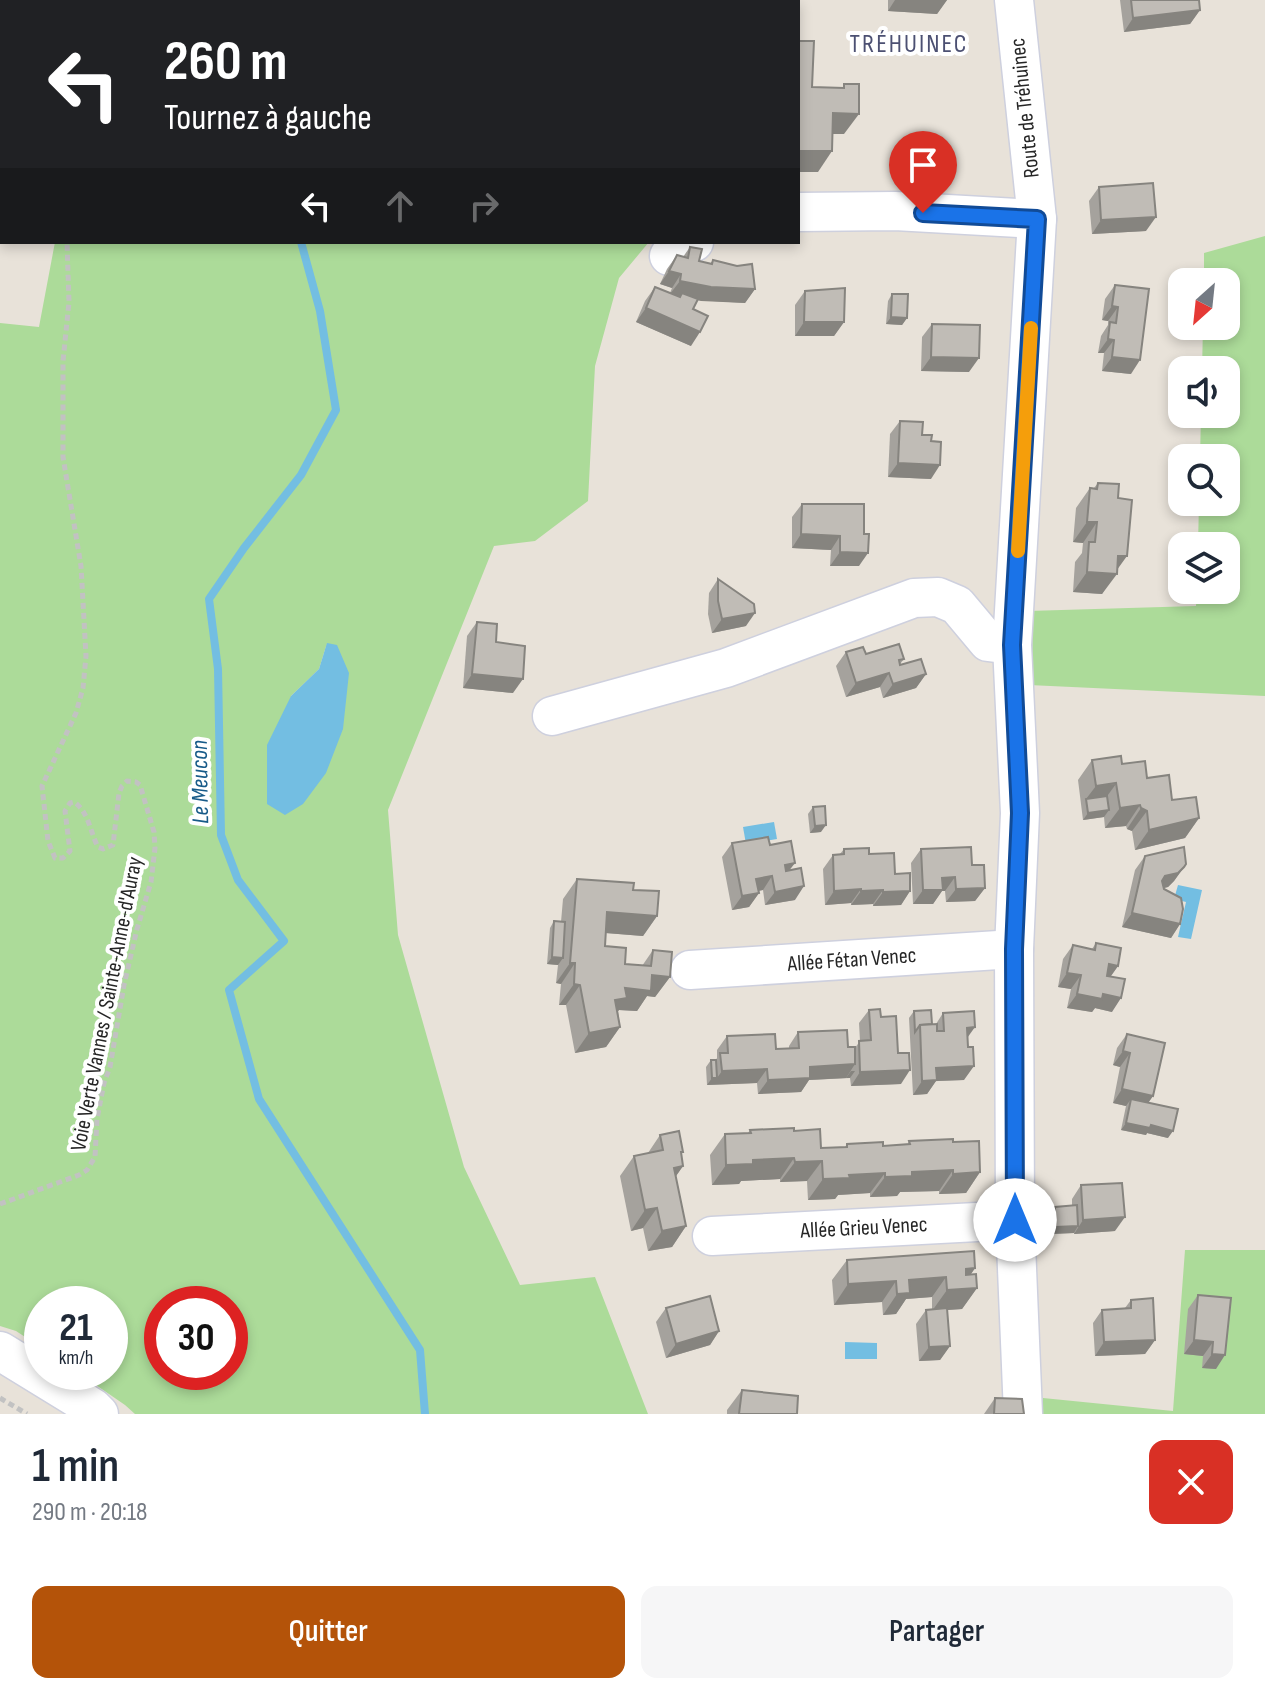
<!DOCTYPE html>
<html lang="fr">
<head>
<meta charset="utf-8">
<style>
	:root { --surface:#fff; --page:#f6f6f7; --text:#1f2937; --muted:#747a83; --accent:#b45309 }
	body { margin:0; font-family:"Sofia Sans Condensed",sans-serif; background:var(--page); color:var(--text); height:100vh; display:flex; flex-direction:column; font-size:30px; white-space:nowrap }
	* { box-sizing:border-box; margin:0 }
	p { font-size:26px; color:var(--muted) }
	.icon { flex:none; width:44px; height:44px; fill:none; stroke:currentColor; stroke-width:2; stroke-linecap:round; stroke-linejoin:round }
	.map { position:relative; height:1414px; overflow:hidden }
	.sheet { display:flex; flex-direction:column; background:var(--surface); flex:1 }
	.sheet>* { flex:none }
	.guide { position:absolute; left:0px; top:0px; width:800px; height:244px; box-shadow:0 4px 12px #0003; background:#202124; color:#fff; overflow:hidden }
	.needle { width:52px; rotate:207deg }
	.tools { position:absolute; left:1168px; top:268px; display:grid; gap:16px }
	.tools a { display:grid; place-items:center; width:72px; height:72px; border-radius:16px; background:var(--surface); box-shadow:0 4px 12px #0003; font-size:40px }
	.speed { position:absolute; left:24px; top:1286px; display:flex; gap:16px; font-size:40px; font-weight:700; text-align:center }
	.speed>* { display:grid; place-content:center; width:104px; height:104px; border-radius:50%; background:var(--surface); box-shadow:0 4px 12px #0003; line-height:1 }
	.speed small { font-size:20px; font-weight:400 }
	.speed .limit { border:12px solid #d22; background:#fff; color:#111 }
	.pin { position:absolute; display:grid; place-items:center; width:68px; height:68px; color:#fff; margin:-82px -34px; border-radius:50% 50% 50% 0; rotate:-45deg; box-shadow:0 0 8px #0007 }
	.pin .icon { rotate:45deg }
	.me { position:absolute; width:88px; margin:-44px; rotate:0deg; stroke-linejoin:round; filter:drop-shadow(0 0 6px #0008) }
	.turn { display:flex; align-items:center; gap:28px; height:168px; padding:0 32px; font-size:36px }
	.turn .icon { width:104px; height:104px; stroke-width:2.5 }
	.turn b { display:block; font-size:56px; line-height:68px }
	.lanes { display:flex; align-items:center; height:76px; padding:0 32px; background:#0003; justify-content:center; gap:40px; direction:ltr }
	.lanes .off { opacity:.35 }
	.round { display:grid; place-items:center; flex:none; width:84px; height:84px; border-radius:16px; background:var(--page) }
	.head { display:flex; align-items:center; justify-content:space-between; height:136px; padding:0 32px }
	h1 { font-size:48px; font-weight:600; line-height:60px }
	.button { display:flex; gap:16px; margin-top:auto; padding:16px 32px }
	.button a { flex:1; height:92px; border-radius:16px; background:var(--accent); color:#fff; font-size:32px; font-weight:600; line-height:92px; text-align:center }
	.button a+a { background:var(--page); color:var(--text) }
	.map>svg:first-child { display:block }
	.green { fill:#acdb99; fill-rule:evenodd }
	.water { fill:#73bee2 }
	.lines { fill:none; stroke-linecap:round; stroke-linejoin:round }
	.stream { stroke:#73bee2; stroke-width:8 }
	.minor-casing { stroke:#ced0de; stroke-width:41 }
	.path { stroke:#c2c2c2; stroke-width:5; stroke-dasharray:6 4; stroke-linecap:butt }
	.minor { stroke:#fff; stroke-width:38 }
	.wall { fill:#a5a29d }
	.shaded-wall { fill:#86847f }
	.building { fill:#c0bcb6; stroke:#86847f; stroke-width:2 }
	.route-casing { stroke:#114b97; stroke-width:20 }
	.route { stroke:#1a73e8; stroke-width:14 }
	.slow { stroke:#f59e0b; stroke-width:14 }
	.labels { text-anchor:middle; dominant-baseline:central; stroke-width:8; stroke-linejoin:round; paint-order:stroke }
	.street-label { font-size:22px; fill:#262626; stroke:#fff }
	.water-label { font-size:24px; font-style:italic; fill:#185b89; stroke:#fff }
	.quarter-label { font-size:26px; letter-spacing:2px; fill:#4c5072; stroke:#fff }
</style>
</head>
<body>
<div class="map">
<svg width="1265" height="1414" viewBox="0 0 1265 1414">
	<rect width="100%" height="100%" fill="#e8e2d9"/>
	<g class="green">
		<polygon points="1265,236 1265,696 1029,685 1028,611 1196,606 1197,590 1226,590 1226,546 1198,546 1199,502 1226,502 1226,458 1200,458 1201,414 1226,414 1226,370 1202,370 1203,326 1226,326 1226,282 1204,282 1204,253"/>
		<path d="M55,242H649L619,278L595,366L588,501L535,541L494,546L388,810L398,935L464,1167L520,1285L595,1277L648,1414H135L125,1405L77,1372H110V1304H42V1348L16,1331L0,1326V323L39,327ZM327,643L285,815L291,696L319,669ZM162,1304H230V1372H162Z"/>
		<polygon points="1185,1250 1265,1250 1265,1414 1043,1414 1043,1398 1173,1411"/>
	</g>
	<g class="water">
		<polygon points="327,643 337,645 349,673 343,729 326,773 303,804 285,815 267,804 267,745 291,696 319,669"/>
		<polygon points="774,822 777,839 746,844 743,827"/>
		<polygon points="1178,885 1202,890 1191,939 1178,937 1186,902 1174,899"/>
		<polygon points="845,1342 877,1343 877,1359 845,1359"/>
	</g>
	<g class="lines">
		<polyline class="stream" points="301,242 320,311 336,410 301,475 244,548 209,599 218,669 221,835 238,880 284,941 229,990 259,1099 420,1350 425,1414"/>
		<g class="minor-casing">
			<g id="minor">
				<polyline points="1014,0 1037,219 1012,645 1020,813 1014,949 1015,1220 1023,1414"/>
				<polyline points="798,212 895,211 1037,219"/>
				<polyline points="669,256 694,242"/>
				<polyline points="552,716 726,668 914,598 938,597 957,605 988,642 1012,645"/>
				<polyline points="690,970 1014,949"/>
				<polyline points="712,1236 1015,1220"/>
				<polyline points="0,1351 93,1408 99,1414"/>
			</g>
		</g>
		<g class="path">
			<polyline points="151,0 152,2"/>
			<polyline points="107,2 107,0"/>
			<polyline points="174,2 175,0"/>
			<path d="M0,1204L79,1175L87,1170L95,1157L97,1119L104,1083L110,1067L124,985L137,929L151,882L155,848L154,832L140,785L136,782L127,781L122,786L119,793L113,845L103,849L98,847C90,832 89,812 74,802L70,803L65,811L70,851L63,858H55L48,841L42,786L76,713L83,688L86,656L81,566L63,457V361L69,302L67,242"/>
			<polyline points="0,1398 27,1414"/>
		</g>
		<use href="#minor" class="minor"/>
	</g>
	<g class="wall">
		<polygon points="888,0 947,0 937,14 888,11"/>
		<polygon points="1120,0 1199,0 1200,10 1190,24 1124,32"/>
		<polygon points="1099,187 1146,231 1092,234 1089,201"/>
		<polygon points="690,247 699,261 710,264 713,260 755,289 745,303 697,300 693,309 691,346 636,322 645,301 655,287 670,293 672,288 660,284 667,269 677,255 683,257"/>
		<polygon points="1115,285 1131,374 1102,371 1104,353 1098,353 1101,336 1108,325 1108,321 1102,320 1105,299"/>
		<polygon points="805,291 844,322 834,336 795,336 795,305"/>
		<polygon points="892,294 907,318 902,325 886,324 888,301"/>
		<polygon points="932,324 969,372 921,371 922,337"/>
		<polygon points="900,421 922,435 931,479 888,477 890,434"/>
		<polygon points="1098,483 1118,498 1117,570 1102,594 1073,592 1075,562 1082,553 1083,543 1073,542 1076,508 1090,488 1094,488"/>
		<polygon points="802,504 864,504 859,566 830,566 831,550 792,548 792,517"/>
		<polygon points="718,579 746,626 712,633 708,614 709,593"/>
		<polygon points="477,622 496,642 513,693 463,688 467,636"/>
		<polygon points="846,652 904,659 900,664 926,674 916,688 883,698 880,687 846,697 836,666"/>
		<polygon points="1092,760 1122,764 1147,778 1172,800 1199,818 1185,838 1135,850 1132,831 1127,829 1126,826 1105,828 1104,817 1083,820 1078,780"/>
		<polygon points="813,807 821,832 810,833 808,814"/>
		<polygon points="732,843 770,845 790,870 795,900 765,905 763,890 758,891 759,893 749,907 732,910 722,857"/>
		<polygon points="844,849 869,854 895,874 910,891 901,905 873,906 873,904 851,905 851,903 825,905 823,869 833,855 840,854"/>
		<polygon points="921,849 972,865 985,888 975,901 946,902 945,891 942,891 933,904 913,904 911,863"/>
		<polygon points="1145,856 1184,867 1174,881 1168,887 1164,888 1180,924 1171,938 1122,927 1135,870"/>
		<polygon points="577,879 633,890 657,916 643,936 606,933 605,946 625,964 642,966 653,950 670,977 655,997 647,996 637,1011 619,1010 618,1011 620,1027 606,1047 575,1053 566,1005 559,1005 561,984 556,983 558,965 547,964 550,928 554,921 561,922 563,899"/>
		<polygon points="1096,943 1118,966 1111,976 1112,1012 1095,1008 1092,1012 1067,1008 1071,989 1058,987 1063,959 1073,945 1092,949"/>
		<polygon points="869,1010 881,1017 898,1053 901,1084 851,1086 850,1078 809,1080 801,1092 758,1094 757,1083 707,1085 706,1067 711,1060 716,1060 717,1058 717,1050 727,1036 776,1049 789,1048 789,1046 798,1032 848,1047 855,1048 860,1041 859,1023"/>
		<polygon points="914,1011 932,1024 936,1024 943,1013 967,1037 964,1080 936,1081 927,1094 913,1095 909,1018"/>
		<polygon points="1127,1034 1153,1096 1148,1103 1168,1138 1147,1133 1146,1135 1121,1130 1126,1106 1113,1103 1120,1067 1113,1065 1117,1048"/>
		<polygon points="750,1130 794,1131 821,1148 845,1147 847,1144 883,1146 907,1145 909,1141 953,1142 980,1172 966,1193 939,1194 939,1191 900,1192 897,1196 870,1197 870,1193 838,1195 835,1199 808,1200 807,1181 780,1182 780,1179 741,1181 739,1184 712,1185 710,1155 725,1134 748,1133"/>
		<polygon points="660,1135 681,1154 683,1166 676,1176 686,1226 672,1247 648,1251 643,1228 631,1231 620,1176 634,1156 648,1153"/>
		<polygon points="1081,1185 1115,1231 1074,1234 1074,1233 1050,1234 1050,1214 1055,1207 1072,1206 1072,1199"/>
		<polygon points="847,1260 975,1268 971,1274 977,1288 962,1309 947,1310 950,1346 940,1360 919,1361 916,1324 926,1310 932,1309 932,1297 906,1299 896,1314 883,1315 882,1302 834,1305 832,1280"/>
		<polygon points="1198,1295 1231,1298 1216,1369 1202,1368 1203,1356 1184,1354 1188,1309"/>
		<polygon points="1131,1300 1155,1340 1145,1354 1095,1356 1093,1323 1102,1310 1125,1308"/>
		<polygon points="666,1308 719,1331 710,1345 666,1358 656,1322"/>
		<polygon points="742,1390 797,1414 727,1414 727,1410"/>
		<polygon points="995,1398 1024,1414 984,1414"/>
	</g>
	<g class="shaded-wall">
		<polygon points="895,0 947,0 937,14 888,11"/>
		<polygon points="1200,10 1190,24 1124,32 1133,18"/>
		<polygon points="833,113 859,114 844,134 819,134"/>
		<polygon points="798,151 832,151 818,172 798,172"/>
		<polygon points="1156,217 1146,231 1092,234 1101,220"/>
		<polygon points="669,271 681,274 672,288 660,284"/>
		<polygon points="680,281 755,289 745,303 701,301 670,294"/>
		<polygon points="1112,306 1118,307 1108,321 1102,320"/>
		<polygon points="646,308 700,332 691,346 636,322"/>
		<polygon points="891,317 907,318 902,325 886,324"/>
		<polygon points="804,322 844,322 834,336 795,336"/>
		<polygon points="1108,339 1114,340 1104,353 1098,353"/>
		<polygon points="931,357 979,358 969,372 921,371"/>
		<polygon points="1112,357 1140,360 1131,374 1102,371"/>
		<polygon points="898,463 940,465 931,479 888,477"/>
		<polygon points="1087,522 1097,522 1083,543 1073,542"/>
		<polygon points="801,534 840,536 831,550 792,548"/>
		<polygon points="840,552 868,553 859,566 830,566"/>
		<polygon points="1118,556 1127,556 1114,574 1117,574 1102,594 1073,592 1087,572"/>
		<polygon points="755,613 746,626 712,633 722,619"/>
		<polygon points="889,673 880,687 846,697 856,683"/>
		<polygon points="472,674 523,679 513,693 463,688"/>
		<polygon points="926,674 916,688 883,698 893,684"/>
		<polygon points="1116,784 1102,803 1086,799 1096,786"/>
		<polygon points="1140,805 1126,826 1105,828 1120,808"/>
		<polygon points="1141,808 1147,811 1132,831 1127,829"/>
		<polygon points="1109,810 1104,817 1083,820 1088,813"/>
		<polygon points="1199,818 1185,838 1135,850 1149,830"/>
		<polygon points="826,825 821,832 810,833 815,826"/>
		<polygon points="795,863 785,876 785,865"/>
		<polygon points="1184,867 1174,881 1168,887 1155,890 1165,876"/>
		<polygon points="772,876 763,890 746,893 756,879"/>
		<polygon points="955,877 945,891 942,891 933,904 913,904 923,890 942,878"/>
		<polygon points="804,886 795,900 765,905 775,892"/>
		<polygon points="985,888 975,901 946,902 956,889"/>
		<polygon points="861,889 851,903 825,905 834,891"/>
		<polygon points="883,890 873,904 851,905 861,891"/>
		<polygon points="910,891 901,905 873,906 883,892"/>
		<polygon points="759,893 749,907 732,910 742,896"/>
		<polygon points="607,912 657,916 643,936 593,932"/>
		<polygon points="1132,913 1180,924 1171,938 1122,927"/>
		<polygon points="552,957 563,958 558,965 547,964"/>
		<polygon points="570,963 575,963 561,984 556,983"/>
		<polygon points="1109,964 1118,966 1108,980 1099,978"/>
		<polygon points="1067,973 1081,975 1071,989 1058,987"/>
		<polygon points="652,975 670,977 655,997 647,996 637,1011 619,1010 613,1018 615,1000 625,988"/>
		<polygon points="574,984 580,985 566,1005 559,1005"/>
		<polygon points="1077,994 1103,994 1121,998 1112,1012 1095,1008 1092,1012 1067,1008"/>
		<polygon points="620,1027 606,1047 575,1053 589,1033"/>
		<polygon points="975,1027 965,1041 967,1028"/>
		<polygon points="1123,1051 1130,1053 1120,1067 1113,1065"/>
		<polygon points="855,1064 846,1078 809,1080 801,1092 758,1094 768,1080 810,1067"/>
		<polygon points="974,1066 964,1080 936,1081 927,1094 913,1095 922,1081 936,1068"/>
		<polygon points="767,1069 757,1083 707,1085 712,1078 717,1078 722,1071"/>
		<polygon points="910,1070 901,1084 851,1086 860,1072"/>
		<polygon points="851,1071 855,1071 850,1078 846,1078"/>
		<polygon points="1122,1089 1153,1096 1143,1110 1131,1099 1126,1106 1113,1103"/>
		<polygon points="1126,1123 1151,1125 1173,1131 1168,1138 1147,1133 1146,1135 1121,1130"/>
		<polygon points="794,1158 780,1179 741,1181 739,1184 712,1185 726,1165 753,1160"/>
		<polygon points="822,1161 807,1181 780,1182 795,1162"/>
		<polygon points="683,1166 669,1186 674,1168"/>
		<polygon points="953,1170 939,1191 900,1192 897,1196 870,1197 885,1177 912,1172"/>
		<polygon points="980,1172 966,1193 939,1194 953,1174"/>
		<polygon points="885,1173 870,1193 838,1195 835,1199 808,1200 823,1179 849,1175"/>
		<polygon points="657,1208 643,1228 631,1231 645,1210"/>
		<polygon points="1125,1217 1115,1231 1074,1234 1083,1220"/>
		<polygon points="686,1226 672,1247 648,1251 662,1231"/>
		<polygon points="1078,1226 1074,1233 1050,1234 1055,1227"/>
		<polygon points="975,1268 961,1289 966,1269"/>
		<polygon points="946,1277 932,1297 906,1299 896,1314 883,1315 897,1294 909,1280"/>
		<polygon points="896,1281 882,1302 834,1305 848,1284"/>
		<polygon points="977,1288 962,1309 932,1311 947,1290"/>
		<polygon points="719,1331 710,1345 666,1358 676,1344"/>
		<polygon points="1155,1340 1145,1354 1095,1356 1104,1342"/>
		<polygon points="1194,1340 1213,1342 1203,1356 1184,1354"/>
		<polygon points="950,1346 940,1360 919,1361 929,1347"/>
		<polygon points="1212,1354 1225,1355 1216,1369 1202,1368"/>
	</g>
	<g class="building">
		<polygon points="1131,0 1199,0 1200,10 1133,18"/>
		<polygon points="798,41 814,41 812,87 844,88 844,84 859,84 859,114 833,113 832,151 798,151"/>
		<polygon points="1153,183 1156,217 1101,220 1099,187"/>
		<polygon points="690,247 702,249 699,261 712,264 713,260 737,266 752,264 755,289 711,287 680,281 681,274 669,271 677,255 688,258"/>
		<polygon points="1115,285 1149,289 1140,360 1112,357 1114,340 1108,339 1110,322 1116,323 1118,307 1112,306"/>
		<polygon points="655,287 680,297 682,293 698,299 693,309 708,316 700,332 646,308"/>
		<polygon points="845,288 844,322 804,322 805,291"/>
		<polygon points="892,294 908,294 907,318 891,317"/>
		<polygon points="932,324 980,325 979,358 931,357"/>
		<polygon points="900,421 923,422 922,435 932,435 931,441 941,442 940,465 898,463"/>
		<polygon points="1098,483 1119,484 1118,498 1132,500 1127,556 1118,556 1117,574 1087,572 1089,542 1095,542 1097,522 1087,522 1090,488 1097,489"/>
		<polygon points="802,504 864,504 864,534 869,534 868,553 840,552 840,536 801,534"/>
		<polygon points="718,579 754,604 755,613 722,619 718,601"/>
		<polygon points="477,622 497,624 496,642 525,646 523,679 472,674"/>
		<polygon points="899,644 904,659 899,660 900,665 921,659 926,674 893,684 889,673 856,683 846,652 863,647 866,654"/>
		<polygon points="1121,756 1122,764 1145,761 1147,778 1169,775 1172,800 1196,797 1199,818 1149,830 1147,811 1141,808 1140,805 1120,808 1116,783 1096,786 1092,760"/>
		<polygon points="1107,796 1109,810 1088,813 1086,799"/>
		<polygon points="825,806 826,825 815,826 813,807"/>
		<polygon points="768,837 770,845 791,841 795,863 785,865 786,871 801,868 804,886 775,892 772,876 756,879 759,893 742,896 732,843"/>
		<polygon points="971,847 972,865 984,865 985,888 956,889 955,877 942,878 943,890 923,890 921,849"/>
		<polygon points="1184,847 1186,864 1184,867 1178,873 1165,876 1162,881 1164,889 1181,898 1183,909 1180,924 1132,913 1145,856"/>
		<polygon points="869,848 869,854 894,853 895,874 910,873 910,891 883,892 883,890 861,891 861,889 834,891 833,855 844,854 844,849"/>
		<polygon points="577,879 634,883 633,890 659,891 657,916 607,912 605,946 626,948 625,964 651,966 653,950 672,952 670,977 652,975 651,991 625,988 627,998 615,1000 620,1027 589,1033 580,985 574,984 575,963 570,963"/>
		<polygon points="554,921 565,922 563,958 552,957"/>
		<polygon points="1096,943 1121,948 1118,966 1109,964 1107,976 1125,979 1121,998 1103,994 1102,999 1077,994 1081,975 1067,973 1073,945 1095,950"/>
		<polygon points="880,1009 881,1017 896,1016 898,1053 909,1053 910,1070 860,1072 859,1041 871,1040 869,1010"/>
		<polygon points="931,1010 932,1024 920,1025 915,1032 914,1011"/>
		<polygon points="974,1011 975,1027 967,1028 968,1047 973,1047 974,1066 936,1068 937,1080 922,1081 920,1025 937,1024 937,1031 944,1031 943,1013"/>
		<polygon points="847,1030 848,1047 855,1047 855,1064 810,1067 810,1078 790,1079 768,1080 767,1069 722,1071 720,1053 728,1053 727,1036 775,1034 776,1049 799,1048 798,1032"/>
		<polygon points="1127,1034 1165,1043 1153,1096 1122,1089 1130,1053 1123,1051"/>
		<polygon points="711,1060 716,1060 717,1078 712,1078"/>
		<polygon points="1131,1099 1178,1109 1173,1131 1151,1125 1150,1128 1126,1123"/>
		<polygon points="794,1128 794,1131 820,1129 821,1148 847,1147 847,1144 883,1142 883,1146 910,1144 909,1141 953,1139 953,1142 979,1141 980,1172 953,1174 953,1170 912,1172 912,1176 885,1177 885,1173 849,1175 850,1178 823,1179 822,1161 795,1162 794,1158 753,1160 753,1164 726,1165 725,1134 751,1133 750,1130"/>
		<polygon points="679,1131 683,1152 681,1152 683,1166 674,1168 686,1226 662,1231 657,1208 645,1210 634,1156 663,1150 660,1135"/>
		<polygon points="1122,1183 1125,1217 1083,1220 1081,1185"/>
		<polygon points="1077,1205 1078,1226 1055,1227 1055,1207"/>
		<polygon points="974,1251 975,1268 966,1269 966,1275 976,1274 977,1288 947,1290 946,1277 909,1280 910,1293 897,1294 896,1281 848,1284 847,1260"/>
		<polygon points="1198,1295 1231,1298 1225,1355 1212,1354 1213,1342 1194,1340"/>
		<polygon points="710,1296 719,1331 676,1344 666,1308"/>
		<polygon points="1153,1298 1155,1340 1104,1342 1102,1310 1131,1308 1131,1300"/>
		<polygon points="947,1308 950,1346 929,1347 926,1310"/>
		<polygon points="742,1390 798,1396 797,1414 739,1414"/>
		<polygon points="995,1398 1022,1399 1024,1414 994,1414"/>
	</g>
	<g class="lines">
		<g class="route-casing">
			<polyline id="route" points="923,213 1037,219 1012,645 1020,813 1014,949 1015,1220"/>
		</g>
		<use href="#route" class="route"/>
		<polyline class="slow" points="1018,551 1031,328"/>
	</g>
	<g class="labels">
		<g class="street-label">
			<text transform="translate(1025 108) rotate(-96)">Route de Tréhuinec</text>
			<text transform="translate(852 960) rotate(-4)">Allée Fétan Venec</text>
			<text transform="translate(107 1004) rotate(-79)">Voie Verte Vannes / Sainte-Anne-d'Auray</text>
			<text transform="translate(864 1228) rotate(-3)">Allée Grieu Venec</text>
		</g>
		<g class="water-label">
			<text transform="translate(200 782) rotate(-91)">Le Meucon</text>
		</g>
		<g class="quarter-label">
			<text x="909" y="44">TRÉHUINEC</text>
		</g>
	</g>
</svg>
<div class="tools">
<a><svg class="needle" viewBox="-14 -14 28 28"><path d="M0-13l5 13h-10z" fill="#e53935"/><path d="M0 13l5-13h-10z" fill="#747a83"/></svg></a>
<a><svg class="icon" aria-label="sound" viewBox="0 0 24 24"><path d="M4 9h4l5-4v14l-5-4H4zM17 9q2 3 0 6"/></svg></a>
<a><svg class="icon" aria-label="search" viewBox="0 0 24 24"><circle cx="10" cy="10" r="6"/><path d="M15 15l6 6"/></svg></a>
<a><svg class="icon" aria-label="layers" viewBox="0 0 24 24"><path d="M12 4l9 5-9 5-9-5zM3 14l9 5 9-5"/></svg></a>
</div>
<div class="speed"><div>21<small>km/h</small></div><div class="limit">30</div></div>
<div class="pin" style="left:923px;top:213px;background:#d93025"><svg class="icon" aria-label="arrive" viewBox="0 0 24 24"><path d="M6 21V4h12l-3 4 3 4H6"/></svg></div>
<svg class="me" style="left:1015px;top:1220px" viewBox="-20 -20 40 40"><circle r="19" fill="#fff"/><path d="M0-13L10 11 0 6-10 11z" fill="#1a73e8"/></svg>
<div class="guide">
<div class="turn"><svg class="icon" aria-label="left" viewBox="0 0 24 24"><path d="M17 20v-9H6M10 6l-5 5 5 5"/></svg><div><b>260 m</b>Tournez à gauche</div></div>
<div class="lanes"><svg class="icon" aria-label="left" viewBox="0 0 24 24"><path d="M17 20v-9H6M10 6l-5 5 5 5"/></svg><svg class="icon off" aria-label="ahead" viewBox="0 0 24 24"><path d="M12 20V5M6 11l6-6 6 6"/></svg><svg class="icon off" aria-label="right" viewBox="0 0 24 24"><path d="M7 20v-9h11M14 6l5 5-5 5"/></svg></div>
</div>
</div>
<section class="sheet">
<div class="head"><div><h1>1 min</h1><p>290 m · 20:18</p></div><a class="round" style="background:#d93025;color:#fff"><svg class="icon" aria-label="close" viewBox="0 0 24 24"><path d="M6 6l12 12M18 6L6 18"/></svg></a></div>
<div class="button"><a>Quitter</a><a>Partager</a></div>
</section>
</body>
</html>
